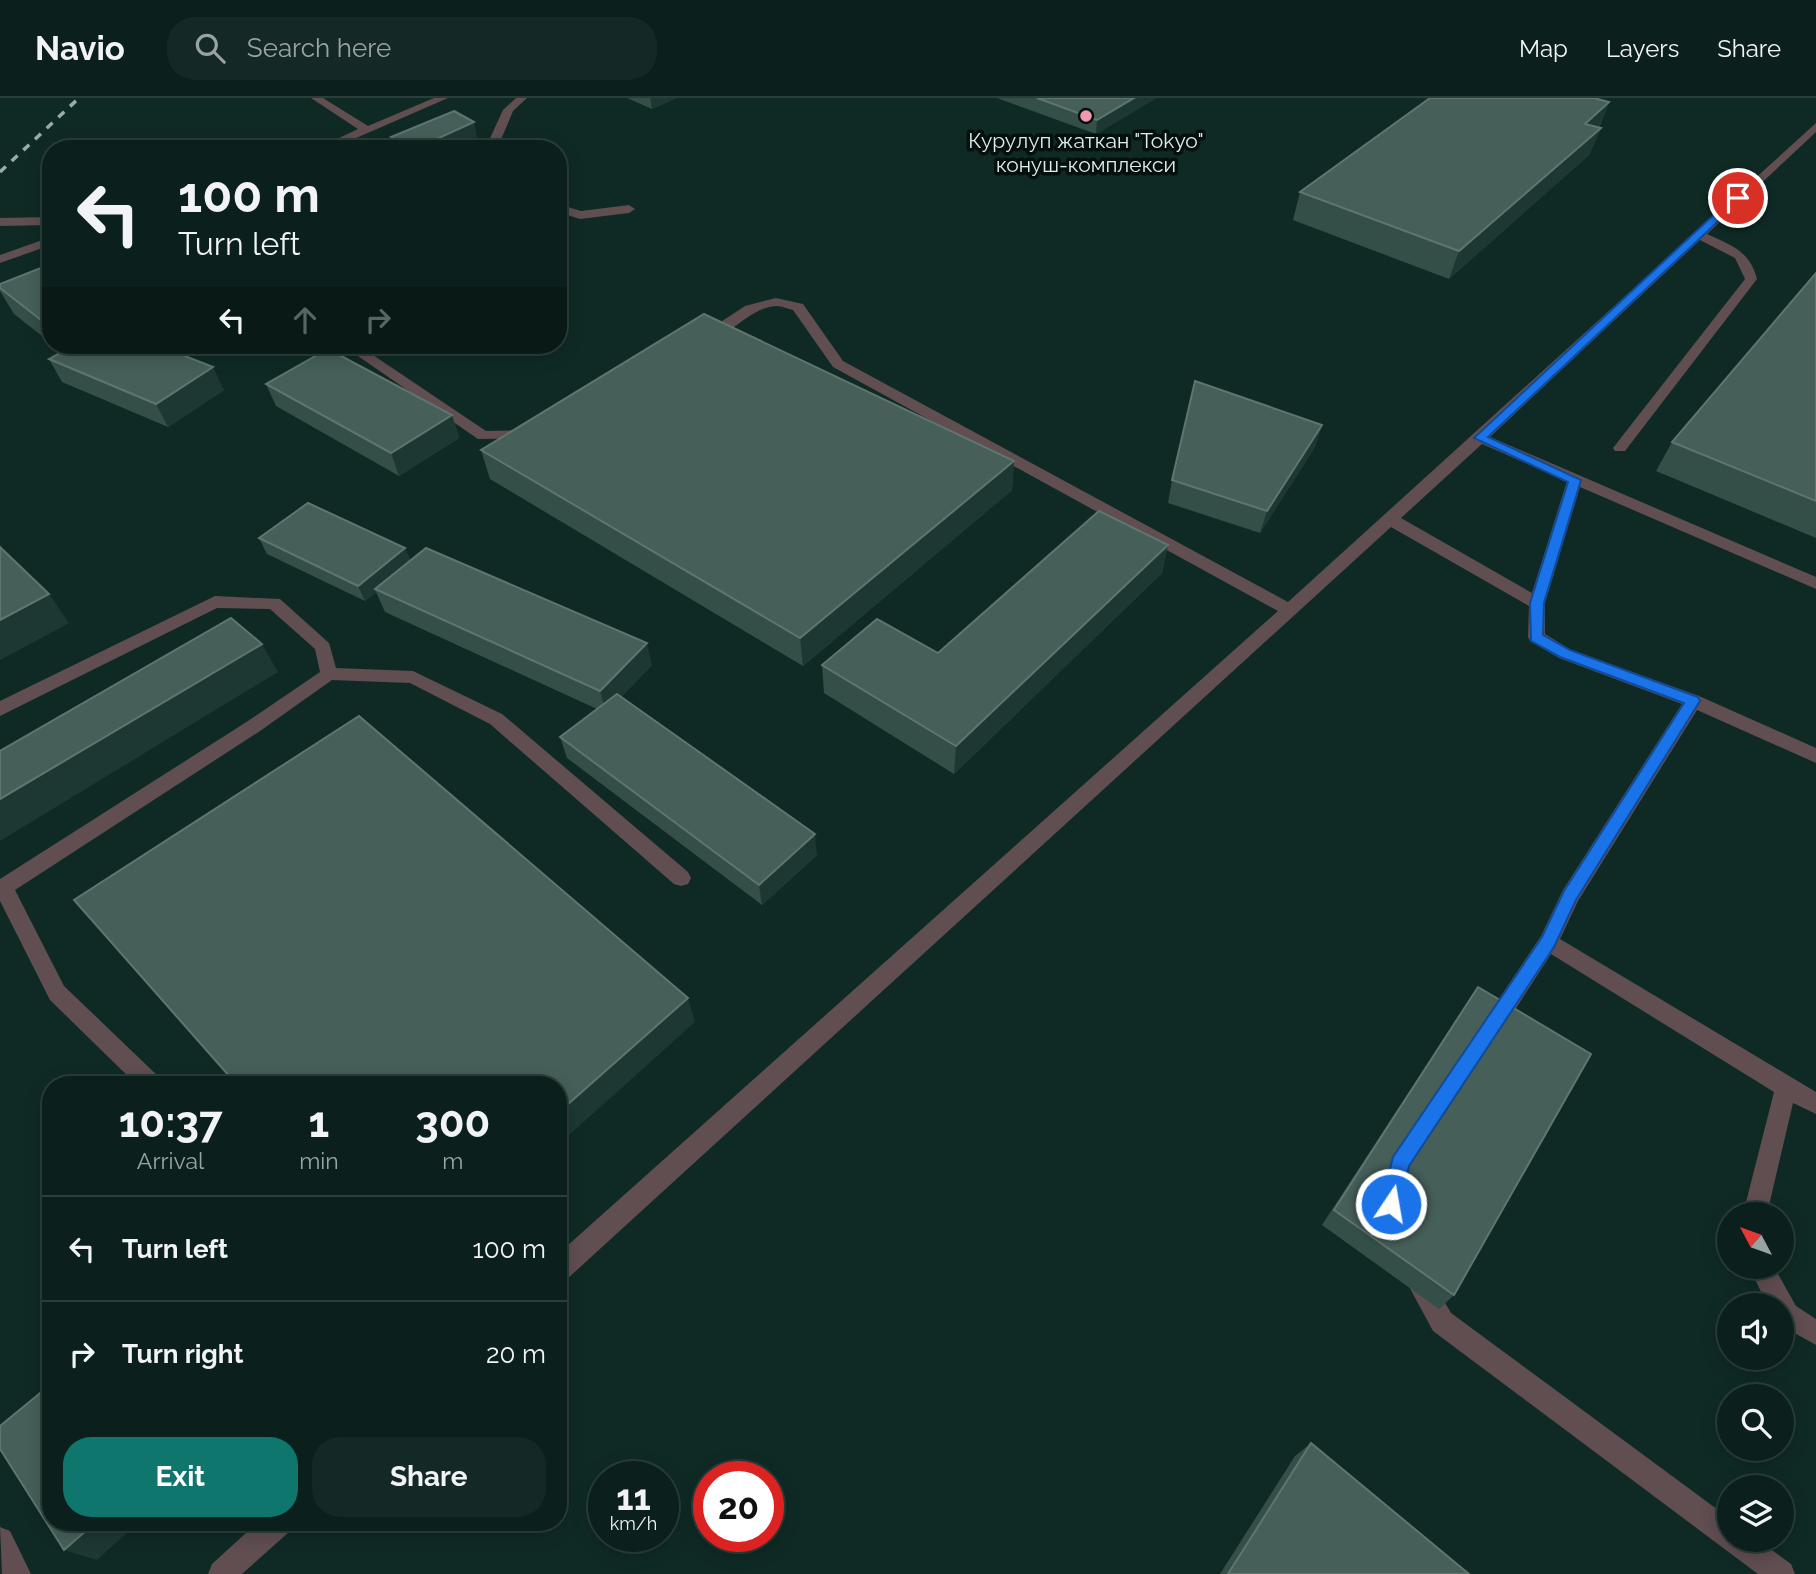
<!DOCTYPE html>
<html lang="en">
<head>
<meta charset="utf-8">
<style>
	:root { --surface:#0b201c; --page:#142825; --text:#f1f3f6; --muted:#9aa3a3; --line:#2b3e3b; --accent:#0f766e }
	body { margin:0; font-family:Raleway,sans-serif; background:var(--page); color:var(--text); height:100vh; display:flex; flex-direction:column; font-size:26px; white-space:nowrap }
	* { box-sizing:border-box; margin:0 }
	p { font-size:23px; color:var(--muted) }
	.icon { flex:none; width:38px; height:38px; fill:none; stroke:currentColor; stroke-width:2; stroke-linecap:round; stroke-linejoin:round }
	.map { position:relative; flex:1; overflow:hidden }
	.side { position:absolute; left:42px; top:978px; width:525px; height:455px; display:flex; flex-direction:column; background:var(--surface); border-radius:28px; box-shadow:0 4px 18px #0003,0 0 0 2px var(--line) }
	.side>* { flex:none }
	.hud { position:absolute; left:42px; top:42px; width:525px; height:214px; border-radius:28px; box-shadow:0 4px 18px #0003,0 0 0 2px var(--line); background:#0b201c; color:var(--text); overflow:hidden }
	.needle { width:46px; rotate:311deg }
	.fabs { position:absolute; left:1717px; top:1104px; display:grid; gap:14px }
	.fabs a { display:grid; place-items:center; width:77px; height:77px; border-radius:50%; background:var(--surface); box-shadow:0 4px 18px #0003,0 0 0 2px var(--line); font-size:35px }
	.speed { position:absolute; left:588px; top:1363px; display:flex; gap:14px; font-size:35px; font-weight:700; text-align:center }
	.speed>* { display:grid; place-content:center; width:91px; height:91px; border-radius:50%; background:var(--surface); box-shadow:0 4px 18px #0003,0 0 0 2px var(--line); line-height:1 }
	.speed small { font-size:18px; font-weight:400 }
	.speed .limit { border:10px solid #d22; background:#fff; color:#111 }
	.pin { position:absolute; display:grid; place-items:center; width:60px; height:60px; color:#fff; margin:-30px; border:4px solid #fff; border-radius:50%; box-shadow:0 2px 7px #0007 }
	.me { position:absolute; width:77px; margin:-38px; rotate:12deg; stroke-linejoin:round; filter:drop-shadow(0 0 5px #0008) }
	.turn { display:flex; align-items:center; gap:24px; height:147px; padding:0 21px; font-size:32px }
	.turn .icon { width:91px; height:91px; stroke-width:2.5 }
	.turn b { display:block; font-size:49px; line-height:60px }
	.lanes { display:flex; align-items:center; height:66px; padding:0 21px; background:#0003; justify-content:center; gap:35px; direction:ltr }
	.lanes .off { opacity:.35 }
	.eta { display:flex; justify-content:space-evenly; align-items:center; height:119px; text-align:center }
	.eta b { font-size:42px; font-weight:700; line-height:49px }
	.action { display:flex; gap:14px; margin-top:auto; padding:14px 21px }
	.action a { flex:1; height:80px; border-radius:28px; background:var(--accent); color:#fff; font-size:28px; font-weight:700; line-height:80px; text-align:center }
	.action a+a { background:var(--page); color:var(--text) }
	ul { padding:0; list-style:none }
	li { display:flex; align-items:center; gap:21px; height:105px; padding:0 21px; border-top:2px solid var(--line) }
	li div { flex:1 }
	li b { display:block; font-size:26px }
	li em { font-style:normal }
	header { display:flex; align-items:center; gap:42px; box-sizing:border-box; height:98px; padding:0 35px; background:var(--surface); border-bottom:2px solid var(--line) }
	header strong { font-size:33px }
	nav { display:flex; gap:38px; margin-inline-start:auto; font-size:24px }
	.search { width:490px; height:63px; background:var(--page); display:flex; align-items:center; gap:18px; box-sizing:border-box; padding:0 24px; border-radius:28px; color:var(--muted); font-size:26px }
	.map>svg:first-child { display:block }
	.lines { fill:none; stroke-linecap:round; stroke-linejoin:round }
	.lane { fill:#604e51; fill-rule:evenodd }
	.rail { stroke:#99ada8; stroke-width:3.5; stroke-dasharray:8 8; stroke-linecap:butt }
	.wall { fill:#344e48 }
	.shaded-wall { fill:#1d3833 }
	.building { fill:#465f59; stroke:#5e7570; stroke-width:2 }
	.route { fill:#1a73e8; stroke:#114b97; stroke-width:2 }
	.poi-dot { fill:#f29aad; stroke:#05100e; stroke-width:2.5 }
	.labels { text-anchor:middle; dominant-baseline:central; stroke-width:7; stroke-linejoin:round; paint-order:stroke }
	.far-poi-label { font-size:21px; fill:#ddede9; stroke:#05100e }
</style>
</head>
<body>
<header>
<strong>Navio</strong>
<div class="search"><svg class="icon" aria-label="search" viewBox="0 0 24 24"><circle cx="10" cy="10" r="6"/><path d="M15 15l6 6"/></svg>Search here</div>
<nav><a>Map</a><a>Layers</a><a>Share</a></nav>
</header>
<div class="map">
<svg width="1816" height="1476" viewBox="0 0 1816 1476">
	<rect width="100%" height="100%" fill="#0f2a25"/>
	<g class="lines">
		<g class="lane">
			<polygon points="311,0 323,0 368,28 434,0 448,0 331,51 316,51 358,31"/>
			<polygon points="516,0 527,0 513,13 497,51 485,51 503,12"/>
			<path d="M1816,25V34L1707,136C1731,147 1750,153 1757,181L1625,353H1615L1613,350L1745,181L1735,160L1700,142L1490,339L1816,479V491L1580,389L1545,505V536L1571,552L1699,598L1816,650V665L1697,612L1578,803L1560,841L1816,994V1016L1793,1005L1767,1116H1743L1774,994L1551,856L1500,935L1492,938L1484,935L1481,928L1541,838L1563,792L1682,606L1559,560L1530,543L1528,539L1529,508L1391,429L567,1181L558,1184V1156L1278,513L833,269L793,212C788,211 782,208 777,208C749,208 723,247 701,243V237L745,208L776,200L803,206L843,263L1288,504ZM1482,346L1567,383L1532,495L1401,420Z"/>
			<polygon points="558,106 581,113 629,107 635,111 629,115 580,121 558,114"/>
			<polygon points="51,119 51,127 0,128 0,120"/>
			<polygon points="51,139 51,147 0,165 0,157"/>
			<polygon points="342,247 358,247 486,333 530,332 537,336 530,340 478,341"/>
			<polygon points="215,498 280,501 329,545 336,570 413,573 502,616 688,774 691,780 688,786 681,788 674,786 490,626 410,585 332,582 260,633 15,792 64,888 160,980 163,987 137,987 50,902 0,803 0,781 248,623 320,574 315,551 270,511 217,510 0,618 0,603"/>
			<polygon points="1749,1169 1774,1169 1796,1208 1816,1221 1816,1247 1782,1228 1782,1208 1768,1208"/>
			<polygon points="1418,1171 1427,1174 1451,1215 1729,1420 1729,1442 1758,1442 1791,1466 1795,1476 1758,1476 1433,1233 1406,1183 1409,1174"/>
			<polygon points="258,1424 292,1424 289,1434 242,1476 208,1476 212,1466"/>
			<polygon points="0,1429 10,1433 31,1476 2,1476"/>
		</g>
		<polyline class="rail" points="0,74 79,0"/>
	</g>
	<g class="wall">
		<polygon points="627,0 676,0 652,11"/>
		<polygon points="997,0 1156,0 1096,36"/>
		<polygon points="1609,4 1599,30 1601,30 1589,57 1449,181 1293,122 1300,94"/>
		<polygon points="391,39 477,39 451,51 394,51"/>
		<polygon points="51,166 51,245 14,216 0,193 0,186"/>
		<polygon points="1816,175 1816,440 1656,373 1672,344"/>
		<polygon points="53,247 157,247 224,292 168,329 62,284 49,261 67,251 61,253"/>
		<polygon points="266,286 452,317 459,340 399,378 276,308"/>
		<polygon points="1322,327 1315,349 1260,435 1168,405 1172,382"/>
		<polygon points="481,352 1014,363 1012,392 803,568 490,381"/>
		<polygon points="259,440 405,450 410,462 652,567 621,599 817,757 762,807 567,660 560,639 597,611 385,514 376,494 365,503 267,456"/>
		<polygon points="1168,447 1162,475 954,676 824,595 822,567 938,555"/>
		<polygon points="1478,889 1454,1197 1439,1211 1322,1127 1465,908"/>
		<polygon points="1311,1345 1469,1476 1220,1476 1295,1358"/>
	</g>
	<g class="shaded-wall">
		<polygon points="650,0 676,0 652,11"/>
		<polygon points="1134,0 1156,0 1096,36 1097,22"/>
		<polygon points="1609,4 1598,31 1585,26"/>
		<polygon points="474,24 477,39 451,51 415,51"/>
		<polygon points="1601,30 1589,57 1449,181 1459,153"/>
		<polygon points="51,222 51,235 45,225"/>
		<polygon points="58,247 76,247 61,253"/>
		<polygon points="213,269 224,292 168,329 156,306"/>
		<polygon points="452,317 459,340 399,378 391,355"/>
		<polygon points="1322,327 1315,349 1260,435 1267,413"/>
		<polygon points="1014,363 1012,392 803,568 800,540"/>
		<polygon points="1168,447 1162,475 954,676 956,648"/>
		<polygon points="405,450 412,465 375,491 376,494 365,503 358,488"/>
		<polygon points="49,496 69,525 0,562 0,522"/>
		<polygon points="647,545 652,567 606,615 600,593"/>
		<polygon points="262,546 278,574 0,743 0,701"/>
		<polygon points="815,736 817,757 762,807 759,787"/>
		<polygon points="688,900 695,924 558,1047 558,1015"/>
		<polygon points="96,1424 139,1424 97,1462 64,1452"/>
	</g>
	<g class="building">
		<polygon points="1037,0 1134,0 1097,22"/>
		<polygon points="1430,0 1594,0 1609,4 1585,26 1601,30 1459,153 1300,94"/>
		<polygon points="454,13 474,24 415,51 410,51 391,39"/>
		<polygon points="51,166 51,222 45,225 0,190 0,186"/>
		<polygon points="1816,175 1816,403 1672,344"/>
		<polygon points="704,216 1014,363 800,540 481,352"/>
		<polygon points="74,247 157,247 213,269 156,306 49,261"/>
		<polygon points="328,251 452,317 391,355 266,286"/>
		<polygon points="1195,283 1322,327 1267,413 1172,382"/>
		<polygon points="308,405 405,450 358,488 259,440"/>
		<polygon points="1099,413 1168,447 956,648 822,567 877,521 938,555"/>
		<polygon points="0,449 49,496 0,522"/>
		<polygon points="426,450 647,545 600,593 375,491"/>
		<polygon points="231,520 262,546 0,701 0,653"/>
		<polygon points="617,596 815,736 759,787 560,639"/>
		<polygon points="359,618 688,900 558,1015 558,987 237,987 74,802"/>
		<polygon points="1478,889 1591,956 1454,1197 1334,1112"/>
		<polygon points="51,1286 51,1424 96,1424 64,1452 0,1351 0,1328"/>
		<polygon points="1311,1345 1469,1476 1228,1476"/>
	</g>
	<polygon class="route" points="1734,98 1743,100 1488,339 1581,382 1544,505 1543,537 1570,552 1698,599 1700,603 1576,802 1554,849 1409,1068 1398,1113 1391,1115 1384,1113 1381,1106 1393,1059 1542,839 1564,793 1684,605 1560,559 1531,543 1530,505 1568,384 1474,340"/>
	<circle class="poi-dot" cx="1086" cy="18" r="7"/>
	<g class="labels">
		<g class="far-poi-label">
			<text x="1086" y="42">Курулуп жаткан "Tokyo"<tspan x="1086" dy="24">конуш-комплекси</tspan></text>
		</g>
	</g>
</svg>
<div class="fabs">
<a><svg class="needle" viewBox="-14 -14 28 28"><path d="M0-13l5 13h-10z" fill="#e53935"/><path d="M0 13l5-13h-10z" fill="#9aa3a3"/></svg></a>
<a><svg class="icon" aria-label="sound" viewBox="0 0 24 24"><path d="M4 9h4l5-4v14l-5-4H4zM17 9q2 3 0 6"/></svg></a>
<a><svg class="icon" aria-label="search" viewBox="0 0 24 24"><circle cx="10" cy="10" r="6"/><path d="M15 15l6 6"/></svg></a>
<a><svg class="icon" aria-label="layers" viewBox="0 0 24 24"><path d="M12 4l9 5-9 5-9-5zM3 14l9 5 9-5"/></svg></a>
</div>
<div class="speed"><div>11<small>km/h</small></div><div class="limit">20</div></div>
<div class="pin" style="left:1738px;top:100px;background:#d93025"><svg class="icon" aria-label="arrive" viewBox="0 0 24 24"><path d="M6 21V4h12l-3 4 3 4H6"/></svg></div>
<svg class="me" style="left:1391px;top:1106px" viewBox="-20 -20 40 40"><circle r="17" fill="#1a73e8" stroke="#fff" stroke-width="3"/><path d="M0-11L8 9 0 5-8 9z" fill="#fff"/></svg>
<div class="hud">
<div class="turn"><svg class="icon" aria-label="left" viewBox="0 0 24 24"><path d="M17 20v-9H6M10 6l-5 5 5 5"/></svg><div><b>100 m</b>Turn left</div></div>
<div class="lanes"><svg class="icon" aria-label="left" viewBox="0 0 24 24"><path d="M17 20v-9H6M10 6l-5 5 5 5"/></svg><svg class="icon off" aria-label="ahead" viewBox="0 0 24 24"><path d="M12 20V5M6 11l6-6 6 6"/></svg><svg class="icon off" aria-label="right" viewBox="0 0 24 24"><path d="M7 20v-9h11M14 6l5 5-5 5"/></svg></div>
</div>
<section class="side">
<div class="eta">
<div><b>10:37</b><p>Arrival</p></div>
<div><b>1</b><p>min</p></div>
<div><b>300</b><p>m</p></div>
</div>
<ul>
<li><svg class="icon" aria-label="left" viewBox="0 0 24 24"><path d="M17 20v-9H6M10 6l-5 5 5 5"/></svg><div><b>Turn left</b></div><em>100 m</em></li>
<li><svg class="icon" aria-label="right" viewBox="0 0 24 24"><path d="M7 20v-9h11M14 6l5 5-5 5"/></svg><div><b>Turn right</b></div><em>20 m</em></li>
</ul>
<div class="action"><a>Exit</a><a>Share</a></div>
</section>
</div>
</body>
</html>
